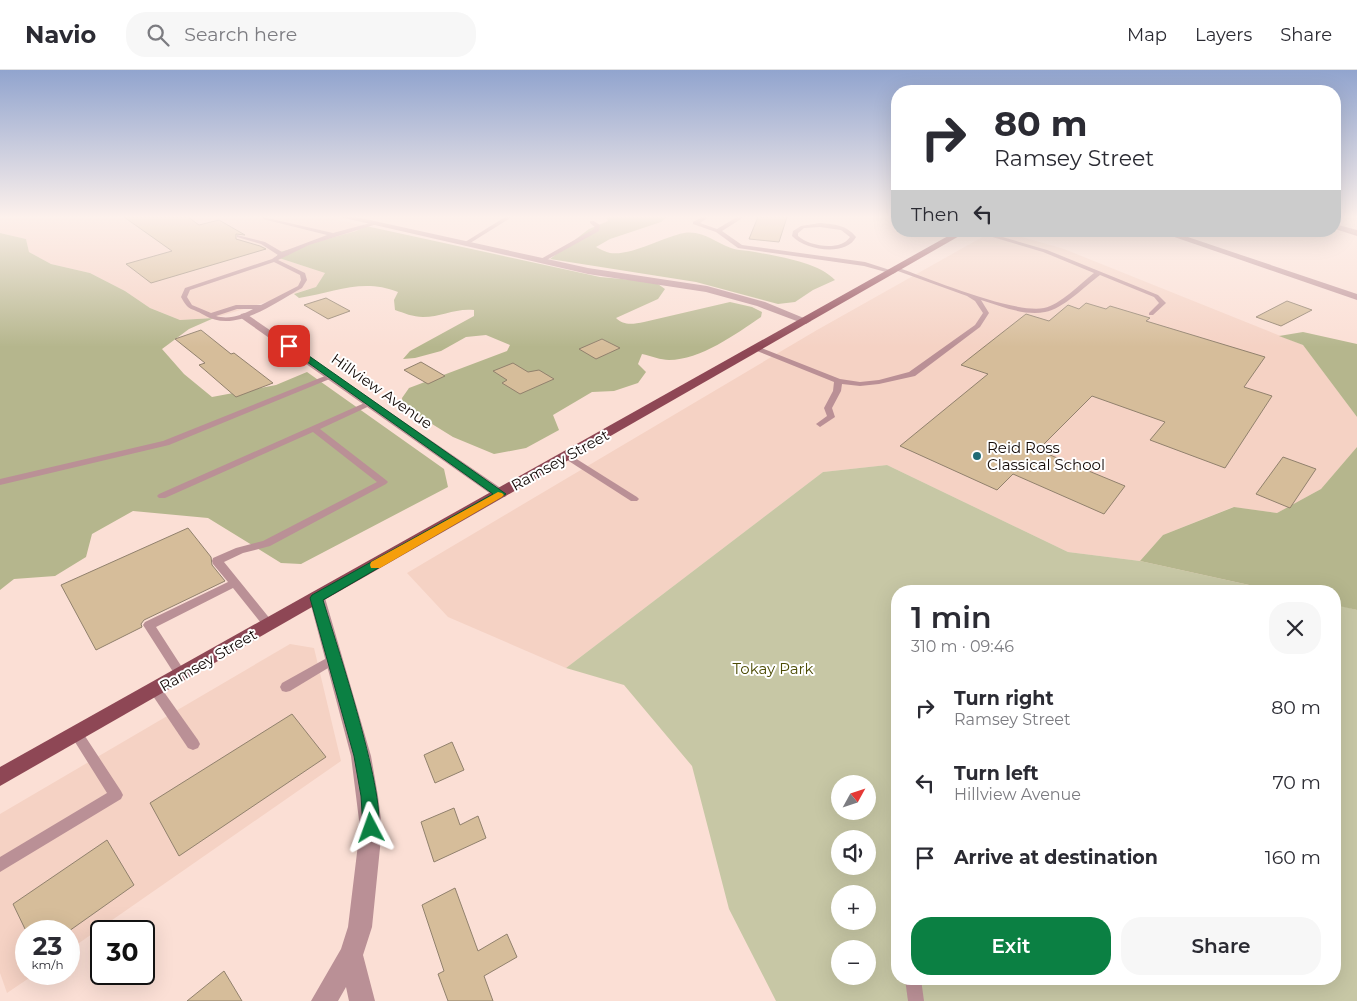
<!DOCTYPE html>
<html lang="en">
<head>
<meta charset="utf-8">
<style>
	:root { --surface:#fff; --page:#f7f7f7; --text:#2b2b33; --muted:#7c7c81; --line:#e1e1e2; --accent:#0b8043 }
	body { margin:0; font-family:Montserrat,sans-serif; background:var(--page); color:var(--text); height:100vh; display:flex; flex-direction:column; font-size:19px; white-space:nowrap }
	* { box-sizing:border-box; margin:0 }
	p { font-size:16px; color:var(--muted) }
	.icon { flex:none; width:28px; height:28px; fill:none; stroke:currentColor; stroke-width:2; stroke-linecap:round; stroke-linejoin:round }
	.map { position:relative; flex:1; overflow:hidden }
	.side { position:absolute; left:891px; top:515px; width:450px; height:400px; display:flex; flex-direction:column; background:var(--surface); border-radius:20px; box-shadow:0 5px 20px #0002 }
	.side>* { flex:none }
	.top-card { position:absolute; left:891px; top:15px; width:450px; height:152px; border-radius:20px; box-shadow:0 5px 20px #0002; background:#fff; color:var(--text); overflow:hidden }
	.needle { width:32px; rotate:50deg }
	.fabs { position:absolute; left:831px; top:705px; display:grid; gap:10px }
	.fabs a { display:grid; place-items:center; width:45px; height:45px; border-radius:50%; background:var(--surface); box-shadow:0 5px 20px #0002; font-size:25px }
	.speed { position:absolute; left:15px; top:850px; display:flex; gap:10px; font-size:25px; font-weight:700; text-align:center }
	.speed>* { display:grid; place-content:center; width:65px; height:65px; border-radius:50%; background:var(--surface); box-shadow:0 5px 20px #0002; line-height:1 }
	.speed small { font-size:12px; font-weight:400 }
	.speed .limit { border:2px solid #111; border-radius:8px; background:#fff; color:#111 }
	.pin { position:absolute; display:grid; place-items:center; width:42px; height:42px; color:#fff; margin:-21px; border-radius:10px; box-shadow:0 2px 8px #0006 }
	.me { position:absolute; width:55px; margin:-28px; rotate:356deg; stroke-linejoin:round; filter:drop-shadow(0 0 4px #0008) }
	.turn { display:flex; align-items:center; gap:18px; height:105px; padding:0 20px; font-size:22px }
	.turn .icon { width:65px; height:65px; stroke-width:2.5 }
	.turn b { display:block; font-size:35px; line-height:42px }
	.then { display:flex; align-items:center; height:48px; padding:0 20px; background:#0003; gap:10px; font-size:19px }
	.round { display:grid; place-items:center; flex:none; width:52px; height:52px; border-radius:20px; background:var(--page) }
	.summary { display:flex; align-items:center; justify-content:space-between; height:85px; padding:0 20px }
	h1 { font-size:30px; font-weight:600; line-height:38px }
	.primary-button { display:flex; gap:10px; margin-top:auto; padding:10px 20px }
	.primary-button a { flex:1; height:58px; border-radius:20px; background:var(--accent); color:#fff; font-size:20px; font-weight:600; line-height:58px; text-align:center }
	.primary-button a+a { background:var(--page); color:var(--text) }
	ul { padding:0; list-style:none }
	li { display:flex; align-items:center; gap:15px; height:75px; padding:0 20px }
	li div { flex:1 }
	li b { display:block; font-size:19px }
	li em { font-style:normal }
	header { display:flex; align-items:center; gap:30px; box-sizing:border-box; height:70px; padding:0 25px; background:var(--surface); border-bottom:1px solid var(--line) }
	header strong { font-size:24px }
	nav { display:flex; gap:28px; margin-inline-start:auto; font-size:18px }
	.search { width:350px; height:45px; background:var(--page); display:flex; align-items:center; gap:12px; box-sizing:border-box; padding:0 18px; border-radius:20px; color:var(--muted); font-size:19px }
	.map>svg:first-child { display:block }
	.built { fill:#f5d2c4 }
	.green { fill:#c7c7a5; fill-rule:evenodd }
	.forest { fill:#b5b68d }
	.building { fill:#d6bd9a; stroke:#91816d }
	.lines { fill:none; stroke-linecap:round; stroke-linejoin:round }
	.lane { fill:#ba9096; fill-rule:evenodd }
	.street { fill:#ba9096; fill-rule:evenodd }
	.primary { fill:#8e4755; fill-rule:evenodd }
	.route { fill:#0b8043; stroke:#07532c }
	.slow { fill:#f59e0b }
	.poi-dot { fill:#216b75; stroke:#fff; stroke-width:2 }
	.labels { text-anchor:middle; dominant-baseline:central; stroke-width:4; stroke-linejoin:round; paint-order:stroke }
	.street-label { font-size:15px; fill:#120906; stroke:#fff }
	.poi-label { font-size:15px; fill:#120906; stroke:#fff; text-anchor:start }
	.park-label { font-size:15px; fill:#4d4c05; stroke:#fff }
</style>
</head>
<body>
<header>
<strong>Navio</strong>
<div class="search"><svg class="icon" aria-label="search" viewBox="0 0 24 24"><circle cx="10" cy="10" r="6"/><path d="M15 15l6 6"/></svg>Search here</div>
<nav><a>Map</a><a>Layers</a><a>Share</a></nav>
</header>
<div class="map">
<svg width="1357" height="931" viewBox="0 0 1357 931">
	<rect width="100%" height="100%" fill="#fbdfd5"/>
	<g class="built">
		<polygon points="0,147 324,147 366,156 356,161 276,187 325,203 316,217 214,248 180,250 150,238 125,221 90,203 51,194 29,182 26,169 0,163"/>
		<polygon points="993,161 1001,161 1064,179 1303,275 1357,347 1357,377 1321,419 1277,443 1233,437 1163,465 1140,491 1068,482 887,395 823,402 566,598 448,547 407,503 817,260"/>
		<polygon points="290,574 314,578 341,691 69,880 69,861 26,861 26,904 35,904 7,923 0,903 0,744"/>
	</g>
	<path class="green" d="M887,395L1068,482L1140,491L1277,521H898V909H1335V534L1357,540V931H776L729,839L692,696L624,615L566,598L823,402ZM840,714H868V741H840ZM840,769H868V796H840ZM840,824H868V851H840ZM840,879H868V906H840Z"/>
	<g class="forest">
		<path d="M606,147H667L661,152L610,169L596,177C600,179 606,182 610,183C632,186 663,167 684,163C703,160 714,172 731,178C736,180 743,180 749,181C775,186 817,191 835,210L813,220L795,232L778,234L696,212L550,189L589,159L608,151Z"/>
		<path d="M366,156L600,207L655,212L665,219L658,229L616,248C624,256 633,254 644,252L730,232L752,237L762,242L761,247C736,264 700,290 669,290C661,290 651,286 642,284L638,294L646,302L638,313L614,321L592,322L553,345L559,360L526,378L494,384L453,367L403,336L402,328L409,318L507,281L510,275L486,265L466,267L441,281L415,288L403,289L410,281L474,246V240C455,238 441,247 423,247C413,247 404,243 395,240L394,230L398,222C363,208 335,222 299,228L294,224L316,217L325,203L276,187L280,182L356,161Z"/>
		<polygon points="0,163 26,169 29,182 51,194 90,203 125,221 150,238 180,250 214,248 189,259 162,279 184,304 212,327 276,315 307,302 444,399 448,417 301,494 281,493 208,448 133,441 92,464 86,487 55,506 14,509 0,520"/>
		<polygon points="1303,262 1357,274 1357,347 1303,275 1279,266"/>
		<polygon points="1357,377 1357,540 1335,535 1335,521 1277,521 1140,491 1163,465 1234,437 1277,443 1321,419"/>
	</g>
	<g class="building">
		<polygon points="124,147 188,147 199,155 219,150 245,165 236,164 236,169 260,176 266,179 151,213 126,194 172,181"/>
		<polygon points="758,147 787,147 779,172 749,169"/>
		<polygon points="326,228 350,241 328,249 304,235"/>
		<polygon points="1287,231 1312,240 1281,256 1256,247"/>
		<polygon points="1086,233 1106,239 1110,236 1150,248 1146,251 1265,287 1244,317 1272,326 1225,398 1150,370 1165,352 1092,326 1038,380 1125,416 1104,444 1013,404 997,420 900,376 988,304 961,295 1026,244 1049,251 1068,235 1079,239"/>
		<polygon points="201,260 231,284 234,283 273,313 236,327 199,295 205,293 175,269"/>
		<polygon points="602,269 620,278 596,289 579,279"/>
		<polygon points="421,292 445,306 428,314 404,300"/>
		<polygon points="513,293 528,302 539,300 554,309 520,324 502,313 507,310 493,301"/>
		<polygon points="1283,387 1316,399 1290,438 1256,424"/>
		<polygon points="188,458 211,487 212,495 225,511 144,550 141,554 142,557 96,580 61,515"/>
		<polygon points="292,644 326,687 179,786 150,733"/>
		<polygon points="452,672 464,700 435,713 424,685"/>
		<polygon points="454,738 460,755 478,746 486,768 434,792 421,752"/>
		<polygon points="107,770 134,815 69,861 26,861 13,834"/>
		<polygon points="455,818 478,881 507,864 517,887 484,906 493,931 448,931 438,904 444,901 422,835"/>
		<polygon points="224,901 242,931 187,931"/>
	</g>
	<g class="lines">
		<g class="lane">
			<path d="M263,147L333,163L374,152L377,154L309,175L278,190L305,203L307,210L302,218C274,233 235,264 204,245C191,237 189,242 181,227L185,218L272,189L278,185L261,174L237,167V165L265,172L282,182L327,165L263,149ZM274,192L300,205L301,210L298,216L261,235H236L211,243L192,235L187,227L190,220ZM237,239H253C242,245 229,250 216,246Z"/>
			<polygon points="505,147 512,147 467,175 462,174"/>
			<polygon points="702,147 709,147 700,153 717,159 737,147 744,147 722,161 742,175 865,192 896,202 893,204 864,196 738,178 716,162 693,154 693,152"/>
			<polygon points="590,151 594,151 600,155 599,161 543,192 539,192 539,190 594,159 595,157 590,153"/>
			<path d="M820,153C834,154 847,155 856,167C846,187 805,180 792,166L793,161L801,156ZM820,157L841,160L850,167C840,182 809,176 798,166V163L804,158Z"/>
			<path d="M972,161H982L1047,180L1158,225L1166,233L1153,245H1149V243L1159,233L1154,227L1100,205C1085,216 1063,239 1045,242C1024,246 1000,236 981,230L989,243L980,257L915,306L879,314L860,316L842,314L841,321L832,338L835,347L820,357L816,354L827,346L824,338L833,321L834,312L752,279L759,277L840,309L860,312L879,310L909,302L975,255L983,243L975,231L967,226L895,200V198H899C930,209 1014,244 1044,238C1060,235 1081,213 1094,203L1043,182Z"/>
			<polygon points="330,304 333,304 337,306 169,375 0,415 0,409 163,371"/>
			<polygon points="369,331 372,331 376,333 320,359 386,410 388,412 386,414 270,476 243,483 224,492 275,555 273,558 265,558 233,518 156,557 187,605 185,608 181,610 177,608 145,558 143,555 145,552 228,512 213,494 212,491 213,488 236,478 263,471 377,412 313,362 165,428 159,428 157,426 159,424"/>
			<polygon points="567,383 637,427 639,429 637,431 631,431 564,388 563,386"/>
			<polygon points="334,584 338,586 340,589 338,592 290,621 286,622 282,621 280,617 282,613"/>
			<polygon points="155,614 159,615 198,670 200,674 198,678 193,680 188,678 151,623 149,619 151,615"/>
			<polygon points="76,658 81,660 121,721 123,725 121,729 0,802 0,787 107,723 70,664 71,660"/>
			<polygon points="905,909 921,909 924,931 908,931"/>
		</g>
		<g class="street">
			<polygon points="340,147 356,147 588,198 707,216 765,232 811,251 806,254 802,253 757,236 706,222 588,204"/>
			<polygon points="1335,154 1357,160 1357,166 1335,159"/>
			<polygon points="1157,161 1170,161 1357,224 1357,230"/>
			<polygon points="245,243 505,421 507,424 505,427 495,427 241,248 240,246 241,244"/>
			<polygon points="317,522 323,524 325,528 371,686 378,726 382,758 372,857 363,885 375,931 349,931 346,917 338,931 311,931 341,879 348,857 360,758 351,686 309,528 311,524"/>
		</g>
		<polygon class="primary" points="957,161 968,161 0,716 0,697"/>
	</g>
	<linearGradient id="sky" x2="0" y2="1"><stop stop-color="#91a4ce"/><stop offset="0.53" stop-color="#fdf1ec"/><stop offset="1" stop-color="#fdf1ec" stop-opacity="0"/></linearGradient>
	<rect width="1357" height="277" fill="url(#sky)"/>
	<path class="route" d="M286,274H292L506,424L323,530C335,570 390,734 377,764L371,766L365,764L363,758L361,726L354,686L310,528L312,525L493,424L286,277Z"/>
	<polygon class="slow" points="498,422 502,423 504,425 502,427 380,498 371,498 370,495 371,492"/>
	<circle class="poi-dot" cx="977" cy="386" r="5"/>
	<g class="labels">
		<g class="street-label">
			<text transform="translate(382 321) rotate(35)">Hillview Avenue</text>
			<text transform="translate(560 390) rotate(-29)">Ramsey Street</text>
			<text transform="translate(208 590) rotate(-30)">Ramsey Street</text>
		</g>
		<g class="poi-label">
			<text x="987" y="377">Reid Ross<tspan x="987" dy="17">Classical School</tspan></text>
		</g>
		<g class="park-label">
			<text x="773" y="598">Tokay Park</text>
		</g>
	</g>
</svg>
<div class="fabs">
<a><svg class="needle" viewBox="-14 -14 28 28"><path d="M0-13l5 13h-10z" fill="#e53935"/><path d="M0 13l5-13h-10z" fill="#7c7c81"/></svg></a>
<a><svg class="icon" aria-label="sound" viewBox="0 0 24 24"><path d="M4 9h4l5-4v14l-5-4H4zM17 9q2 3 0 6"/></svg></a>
<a>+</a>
<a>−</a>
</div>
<div class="speed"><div>23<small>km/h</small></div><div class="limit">30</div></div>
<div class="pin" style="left:289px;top:276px;background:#d93025"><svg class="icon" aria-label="arrive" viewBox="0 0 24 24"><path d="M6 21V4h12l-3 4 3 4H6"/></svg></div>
<svg class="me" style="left:371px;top:758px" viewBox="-20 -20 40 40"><path d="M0-17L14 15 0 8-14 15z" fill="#0b8043" stroke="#fff" stroke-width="4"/></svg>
<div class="top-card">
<div class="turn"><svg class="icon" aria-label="right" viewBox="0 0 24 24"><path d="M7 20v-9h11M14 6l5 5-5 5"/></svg><div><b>80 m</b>Ramsey Street</div></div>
<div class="then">Then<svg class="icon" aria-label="left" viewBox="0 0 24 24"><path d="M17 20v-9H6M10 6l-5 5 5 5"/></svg></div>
</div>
<section class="side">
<div class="summary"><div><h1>1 min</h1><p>310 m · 09:46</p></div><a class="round"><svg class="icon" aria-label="close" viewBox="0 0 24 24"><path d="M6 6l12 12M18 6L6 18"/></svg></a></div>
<ul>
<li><svg class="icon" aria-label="right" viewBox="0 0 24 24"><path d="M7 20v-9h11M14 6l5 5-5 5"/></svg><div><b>Turn right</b><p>Ramsey Street</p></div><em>80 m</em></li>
<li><svg class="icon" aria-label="left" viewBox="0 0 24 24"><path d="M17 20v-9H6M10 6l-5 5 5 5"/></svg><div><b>Turn left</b><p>Hillview Avenue</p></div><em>70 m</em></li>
<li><svg class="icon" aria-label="arrive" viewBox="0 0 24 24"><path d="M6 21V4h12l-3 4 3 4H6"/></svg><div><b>Arrive at destination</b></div><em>160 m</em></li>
</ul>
<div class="primary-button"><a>Exit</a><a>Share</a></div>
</section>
</div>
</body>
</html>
